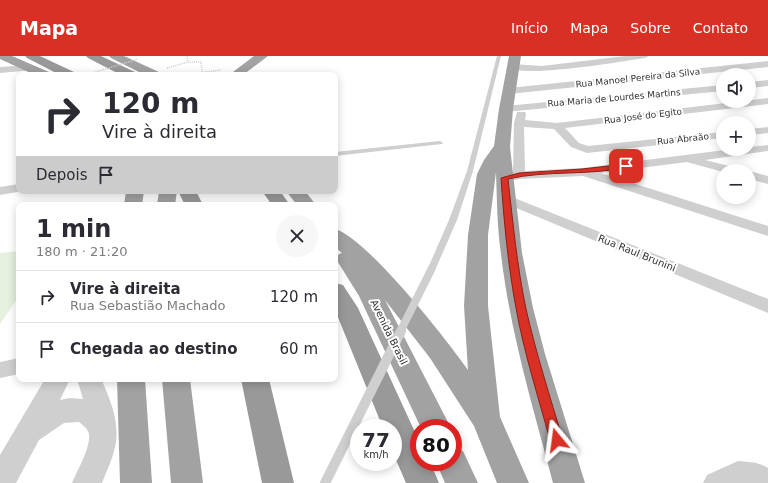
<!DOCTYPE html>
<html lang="pt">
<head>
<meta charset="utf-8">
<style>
	:root { --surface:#fff; --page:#f7f7f7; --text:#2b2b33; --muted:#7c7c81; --line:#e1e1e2; --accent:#d93025 }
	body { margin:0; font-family:"DejaVu Sans",sans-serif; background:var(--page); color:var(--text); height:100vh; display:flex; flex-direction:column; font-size:15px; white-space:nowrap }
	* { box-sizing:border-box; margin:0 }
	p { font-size:13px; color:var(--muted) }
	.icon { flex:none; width:22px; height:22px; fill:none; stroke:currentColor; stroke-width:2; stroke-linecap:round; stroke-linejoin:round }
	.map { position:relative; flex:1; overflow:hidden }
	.side { position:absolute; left:16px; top:146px; width:322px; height:180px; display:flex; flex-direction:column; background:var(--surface); border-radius:8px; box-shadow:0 2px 10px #0003 }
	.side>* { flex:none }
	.guide { position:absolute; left:16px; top:16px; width:322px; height:122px; border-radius:8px; box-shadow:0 2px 10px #0003; background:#fff; color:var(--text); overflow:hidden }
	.fabs { position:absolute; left:716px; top:12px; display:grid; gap:8px }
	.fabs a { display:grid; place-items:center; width:40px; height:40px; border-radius:50%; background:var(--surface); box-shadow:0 2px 10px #0003; font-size:20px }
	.speed { position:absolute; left:350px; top:363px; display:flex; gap:8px; font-size:20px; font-weight:700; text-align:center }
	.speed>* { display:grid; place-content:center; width:52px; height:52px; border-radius:50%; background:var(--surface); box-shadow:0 2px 10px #0003; line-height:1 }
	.speed small { font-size:10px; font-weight:400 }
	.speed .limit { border:6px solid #d22; background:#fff; color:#111 }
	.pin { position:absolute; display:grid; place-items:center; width:34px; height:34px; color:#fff; margin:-17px; border-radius:8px; box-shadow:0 2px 6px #0006 }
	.me { position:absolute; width:44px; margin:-22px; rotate:344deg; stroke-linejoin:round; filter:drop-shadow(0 0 3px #0008) }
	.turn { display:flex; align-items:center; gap:14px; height:84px; padding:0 20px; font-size:18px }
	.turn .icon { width:52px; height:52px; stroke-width:2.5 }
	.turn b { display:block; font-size:28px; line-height:34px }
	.then { display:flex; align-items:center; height:38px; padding:0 20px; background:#0003; gap:8px; font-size:15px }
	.round { display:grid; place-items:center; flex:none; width:42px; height:42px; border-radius:21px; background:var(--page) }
	.overview { display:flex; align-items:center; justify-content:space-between; height:68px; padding:0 20px }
	h1 { font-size:24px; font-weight:700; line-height:30px }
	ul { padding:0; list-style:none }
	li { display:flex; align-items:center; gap:12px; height:52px; padding:0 20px; border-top:1px solid var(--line) }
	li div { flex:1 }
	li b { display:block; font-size:15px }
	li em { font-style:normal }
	header { display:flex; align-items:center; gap:24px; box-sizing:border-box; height:56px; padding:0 20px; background:var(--accent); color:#fff }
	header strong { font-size:19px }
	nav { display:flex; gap:22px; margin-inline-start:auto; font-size:14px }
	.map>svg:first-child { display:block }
	.green { fill:#e5f0df }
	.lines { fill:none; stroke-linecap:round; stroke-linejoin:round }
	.path { stroke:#cfcfcf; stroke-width:1.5; stroke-dasharray:1 1; stroke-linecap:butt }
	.service { fill:#cfcfcf; fill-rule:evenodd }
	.minor { fill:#cfcfcf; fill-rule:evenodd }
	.tertiary { fill:#cfcfcf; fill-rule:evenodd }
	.trunk { fill:#a2a2a2; fill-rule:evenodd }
	.motorway { fill:#999; fill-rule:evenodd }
	.path-bridge { stroke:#cfcfcf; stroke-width:1.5; stroke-dasharray:1 1; stroke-linecap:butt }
	.service-bridge-far1 { stroke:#cfcfcf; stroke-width:8 }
	.service-bridge { stroke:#cfcfcf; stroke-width:10 }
	.route { fill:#d93025; stroke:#8d1f18 }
	.labels { text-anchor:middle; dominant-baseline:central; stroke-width:4; stroke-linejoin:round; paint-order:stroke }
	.far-street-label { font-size:9px; fill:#323232; stroke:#fff }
	.street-label { font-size:10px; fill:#323232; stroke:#fff }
</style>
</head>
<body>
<header>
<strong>Mapa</strong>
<nav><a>Início</a><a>Mapa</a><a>Sobre</a><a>Contato</a></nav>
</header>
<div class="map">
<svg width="768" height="427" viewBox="0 0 768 427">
	<rect width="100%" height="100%" fill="#fff"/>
	<polygon class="green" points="19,195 19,240 0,268 0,197"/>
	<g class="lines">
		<g class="path">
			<polyline points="187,0 188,6"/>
			<polyline points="167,12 188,6 201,6 202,16"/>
			<polyline points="185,19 221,14"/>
		</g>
		<g class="service">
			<polygon points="497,0 501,0 473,115 457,164 436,212 435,214 429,214 428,212 449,164 467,115"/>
			<polygon points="440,85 443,87 442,88 335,100 335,96"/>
		</g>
		<g class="minor">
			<path d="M625,0H649L645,2C624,5 521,23 509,11L513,8L542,10Z"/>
			<polygon points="768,5 768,11 509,38 504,35 509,32"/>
			<polygon points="30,9 34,12 33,14 0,17 0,11"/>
			<polygon points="768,24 768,30 749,32 749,26"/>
			<polygon points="723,29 723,35 506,56 501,53 506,50"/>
			<polygon points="768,42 768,48 565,72 579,87 588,90 723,76 723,82 587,97 571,91 554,73 524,71 525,115 582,112 733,93 749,93 749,91 768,89 768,95 705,104 737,112 739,115 723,116 687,106 601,117 768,170 768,180 583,120 519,123 510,125 506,124 504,121 506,118 513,117 514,67 517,56 525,56 526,58 525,64 557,67"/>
			<polygon points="768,71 768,77 749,79 749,73"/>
			<polygon points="749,115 768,120 768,128 749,123"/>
			<polygon points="19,128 19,135 23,135 0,139 0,131"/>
			<polygon points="507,139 768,243 768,257 502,146 500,143 502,140"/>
			<polygon points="19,302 19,318 0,322 0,306"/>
			<path d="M738,405C749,406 759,406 768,412V427H703L707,419Z"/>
		</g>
		<path class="tertiary" d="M45,323H70L60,344L69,342L83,343L77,323H101C110,342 119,365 116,386C114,400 107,414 102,427H72C77,415 91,391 89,378C88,373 83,369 79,366L64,367L39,384L16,427H0V399Z"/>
		<g class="trunk">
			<polygon points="0,0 12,0 49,16 51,19 35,19 0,3"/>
			<polygon points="109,0 124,0 159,16 161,19 145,19 111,2"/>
			<polygon points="254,0 268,0 243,19 229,19"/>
			<path d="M509,0H521L513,53L510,91L522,197L533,252L545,298L585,427H553C533,351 510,276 501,198C497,171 497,143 496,116L488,179V250L500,361L529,427H497L474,370L430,302L385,244L451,372H421L359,240L336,203L339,198L342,197L335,191V173C367,182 447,284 468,314L464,250L468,179L477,118L484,104L494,90L499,53Z"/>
			<polygon points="126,135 144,135 142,149 124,149"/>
			<polygon points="159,135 177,135 175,149 157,149"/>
			<polygon points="286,135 305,135 316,149 297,149"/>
			<polygon points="117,323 145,323 152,427 120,427"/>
			<polygon points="162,323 190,323 203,427 171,427"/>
			<polygon points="453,391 463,395 478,427 445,427 436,406 453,406"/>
		</g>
		<g class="motorway">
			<polygon points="25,0 40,0 74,16 76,19 60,19 27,2"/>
			<polygon points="86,0 101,0 135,16 137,19 121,19 88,2"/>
			<polygon points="178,135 196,135 203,149 185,149"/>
			<polygon points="262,135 280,135 290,149 272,149"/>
			<polygon points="335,227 343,229 358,252 419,385 419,406 430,406 439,427 406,427 393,397 393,372 383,372 335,254"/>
			<polygon points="241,323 269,323 294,427 262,427"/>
		</g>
		<polyline class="path-bridge" points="86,19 138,3"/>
		<polyline class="service-bridge-far1" points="400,276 432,212"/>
		<polyline class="service-bridge" points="325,427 401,275"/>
	</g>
	<path class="route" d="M626,108L629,110L628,111C589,120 547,114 508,123C513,167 517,210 526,253C536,297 550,341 563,384L561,388L557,390L552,388L550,384C538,340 524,297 516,252C508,209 504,166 501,122L519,117L582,113Z"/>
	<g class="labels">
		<g class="far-street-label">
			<text transform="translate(638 22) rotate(-6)">Rua Manoel Pereira da Silva</text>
			<text transform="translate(614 42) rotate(-5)">Rua Maria de Lourdes Martins</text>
			<text transform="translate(643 60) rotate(-7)">Rua José do Egito</text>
			<text transform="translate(683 83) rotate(-6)">Rua Abraão</text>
		</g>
		<g class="street-label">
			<text transform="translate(637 197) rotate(22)">Rua Raul Brunini</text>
			<text transform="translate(389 276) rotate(64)">Avenida Brasil</text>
		</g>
	</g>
</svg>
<div class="fabs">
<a><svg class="icon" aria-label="sound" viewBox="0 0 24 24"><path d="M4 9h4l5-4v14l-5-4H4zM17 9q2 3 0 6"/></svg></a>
<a>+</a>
<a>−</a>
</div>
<div class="speed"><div>77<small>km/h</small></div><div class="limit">80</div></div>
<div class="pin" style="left:626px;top:110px;background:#d93025"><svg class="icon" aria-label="arrive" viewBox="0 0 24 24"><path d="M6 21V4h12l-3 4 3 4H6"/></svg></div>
<svg class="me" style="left:557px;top:384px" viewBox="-20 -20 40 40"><path d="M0-17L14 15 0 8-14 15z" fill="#d93025" stroke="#fff" stroke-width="4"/></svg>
<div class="guide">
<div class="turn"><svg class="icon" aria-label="right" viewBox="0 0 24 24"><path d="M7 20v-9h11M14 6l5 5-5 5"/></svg><div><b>120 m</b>Vire à direita</div></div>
<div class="then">Depois<svg class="icon" aria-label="arrive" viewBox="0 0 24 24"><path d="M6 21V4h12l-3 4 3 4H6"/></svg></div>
</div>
<section class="side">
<div class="overview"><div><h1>1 min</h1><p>180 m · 21:20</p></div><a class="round"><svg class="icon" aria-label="close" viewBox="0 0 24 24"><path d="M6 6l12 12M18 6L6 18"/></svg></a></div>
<ul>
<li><svg class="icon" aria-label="right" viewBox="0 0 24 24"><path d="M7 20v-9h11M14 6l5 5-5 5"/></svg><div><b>Vire à direita</b><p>Rua Sebastião Machado</p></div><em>120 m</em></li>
<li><svg class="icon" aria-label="arrive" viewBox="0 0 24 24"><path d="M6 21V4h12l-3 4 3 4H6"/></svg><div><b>Chegada ao destino</b></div><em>60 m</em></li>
</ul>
</section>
</div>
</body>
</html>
